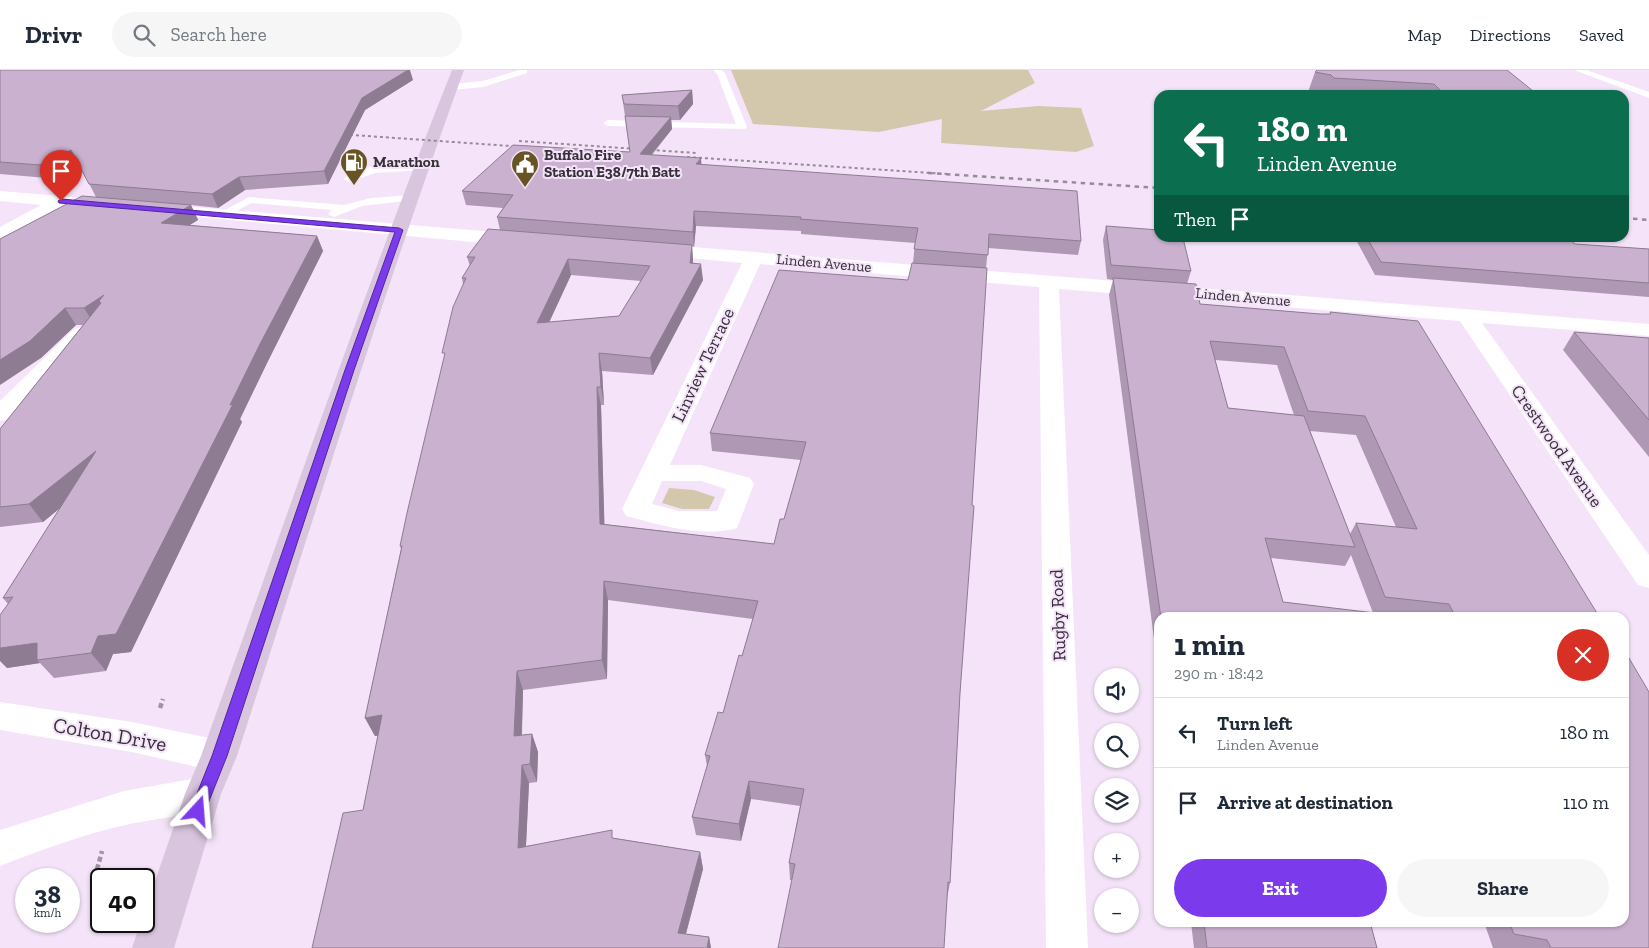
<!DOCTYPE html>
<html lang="en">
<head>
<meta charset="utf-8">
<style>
	:root { --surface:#fff; --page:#f6f6f7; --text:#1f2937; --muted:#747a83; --line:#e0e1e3; --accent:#7c3aed }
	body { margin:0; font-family:"Zilla Slab",serif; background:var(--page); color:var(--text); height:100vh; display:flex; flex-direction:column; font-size:19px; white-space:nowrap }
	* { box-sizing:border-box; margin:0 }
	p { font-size:16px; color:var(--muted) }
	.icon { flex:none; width:28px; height:28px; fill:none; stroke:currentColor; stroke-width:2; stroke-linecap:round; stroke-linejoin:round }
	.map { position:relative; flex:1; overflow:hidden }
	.drawer { position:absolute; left:1154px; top:542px; width:475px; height:315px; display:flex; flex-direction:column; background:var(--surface); border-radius:15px; box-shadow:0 1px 4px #0004 }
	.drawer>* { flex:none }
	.top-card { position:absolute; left:1154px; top:20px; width:475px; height:152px; border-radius:15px; box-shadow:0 1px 4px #0004; background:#0b6e4f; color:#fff; overflow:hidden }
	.buttons { position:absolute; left:1094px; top:598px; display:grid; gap:10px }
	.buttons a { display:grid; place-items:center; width:45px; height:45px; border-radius:50%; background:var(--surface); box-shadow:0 1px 4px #0004; font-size:25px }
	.speed { position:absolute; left:15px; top:798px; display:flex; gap:10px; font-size:25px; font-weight:700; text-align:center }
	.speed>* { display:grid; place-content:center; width:65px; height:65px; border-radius:50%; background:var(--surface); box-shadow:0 1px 4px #0004; line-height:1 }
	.speed small { font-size:12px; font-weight:400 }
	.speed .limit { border:2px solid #111; border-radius:8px; background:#fff; color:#111 }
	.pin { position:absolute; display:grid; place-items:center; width:42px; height:42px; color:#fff; margin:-51px -21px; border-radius:50% 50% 50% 0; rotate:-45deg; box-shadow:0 0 5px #0007 }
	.pin .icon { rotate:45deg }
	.me { position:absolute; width:55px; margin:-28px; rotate:19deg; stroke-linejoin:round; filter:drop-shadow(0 0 4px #0008) }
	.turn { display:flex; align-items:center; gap:18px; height:105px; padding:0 20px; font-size:22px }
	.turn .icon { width:65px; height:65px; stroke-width:2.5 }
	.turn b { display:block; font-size:35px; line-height:42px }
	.then { display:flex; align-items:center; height:48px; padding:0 20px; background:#0003; gap:10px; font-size:19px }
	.round { display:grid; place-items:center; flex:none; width:52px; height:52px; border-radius:26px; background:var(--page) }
	.summary { display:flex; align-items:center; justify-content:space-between; height:85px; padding:0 20px }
	h1 { font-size:30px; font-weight:800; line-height:38px }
	.cta { display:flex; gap:10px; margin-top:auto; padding:10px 20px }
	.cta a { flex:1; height:58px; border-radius:30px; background:var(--accent); color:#fff; font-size:20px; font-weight:800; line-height:58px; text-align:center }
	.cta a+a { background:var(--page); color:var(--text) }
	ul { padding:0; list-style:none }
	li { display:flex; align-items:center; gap:15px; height:70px; padding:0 20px; border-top:1px solid var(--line) }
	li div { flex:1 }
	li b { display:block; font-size:19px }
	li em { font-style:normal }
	header { display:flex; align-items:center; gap:30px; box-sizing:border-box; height:70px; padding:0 25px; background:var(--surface); border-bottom:1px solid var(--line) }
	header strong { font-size:24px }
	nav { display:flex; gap:28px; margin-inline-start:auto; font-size:18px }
	.search { width:350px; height:45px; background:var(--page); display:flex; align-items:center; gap:12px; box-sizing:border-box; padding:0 18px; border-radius:28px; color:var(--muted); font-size:19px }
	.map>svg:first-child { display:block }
	.green { fill:#d3c8ac }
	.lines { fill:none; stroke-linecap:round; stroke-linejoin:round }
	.path { stroke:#a093a3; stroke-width:4.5; stroke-dasharray:5 3; stroke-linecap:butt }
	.lane { fill:#fff; fill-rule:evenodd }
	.street { fill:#fff; fill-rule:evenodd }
	.secondary { fill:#dac5df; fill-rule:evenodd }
	.rail-far1 { stroke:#968b99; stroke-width:2; stroke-dasharray:3 3; stroke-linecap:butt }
	.rail { stroke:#968b99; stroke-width:2.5; stroke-dasharray:4.5 4.5; stroke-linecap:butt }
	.wall { fill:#ae98b3; fill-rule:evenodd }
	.shaded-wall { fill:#8d7c92 }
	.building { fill:#cab1d0; stroke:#8d7c92; fill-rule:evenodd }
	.route { fill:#7c3aed; stroke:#51269a }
	.labels { text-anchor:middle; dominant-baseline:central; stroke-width:4; stroke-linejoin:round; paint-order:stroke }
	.far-poi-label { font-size:15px; font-weight:bold; fill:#363038; stroke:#f5e4f9; text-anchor:start }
	.far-street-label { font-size:15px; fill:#363038; stroke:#f5e4f9 }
	.street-label { font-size:18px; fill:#363038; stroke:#f5e4f9 }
	.near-street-label { font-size:21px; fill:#363038; stroke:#f5e4f9 }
</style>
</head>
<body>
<header>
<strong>Drivr</strong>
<div class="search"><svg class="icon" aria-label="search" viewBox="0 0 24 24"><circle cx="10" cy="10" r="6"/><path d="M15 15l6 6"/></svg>Search here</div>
<nav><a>Map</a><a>Directions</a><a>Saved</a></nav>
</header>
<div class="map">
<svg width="1649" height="878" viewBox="0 0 1649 878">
	<rect width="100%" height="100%" fill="#f5e4f9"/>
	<g class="green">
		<polygon points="731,0 1028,0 1035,13 981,41 1038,36 1081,38 1094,76 1076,82 941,73 942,49 879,62 753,54"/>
		<polygon points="669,418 694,420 715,427 709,439 682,439 662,433"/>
	</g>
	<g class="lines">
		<g class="path">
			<polyline points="160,638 163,629"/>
			<polyline points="95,807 102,781"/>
		</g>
		<g class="lane">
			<polygon points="519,0 527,0 527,3 483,17 452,20 448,17 452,14 483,11"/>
			<polygon points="713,0 722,0 725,3 747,57 745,59 608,56 603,53 608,50 736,54 717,4"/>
			<polygon points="1574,0 1586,0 1649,22 1649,28"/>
			<path d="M403,94H421L426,97L421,100L375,103L349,112L344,109C357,95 385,95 403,94Z"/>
			<polygon points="410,125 414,126 415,128 414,130 362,136 334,147 328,144 332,140 251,133 226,147 222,148 216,145 249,127 344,135 371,128"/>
		</g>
		<g class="street">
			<polygon points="0,121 108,130 114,131 117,135 114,139 108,140 64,136 6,168 0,170 0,157 41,135 0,131"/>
			<polygon points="158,134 519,164 526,166 528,170 526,174 519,176 152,143 149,139 152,135"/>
			<path d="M654,174L1649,254V266L1482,253L1649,485V518L1638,515L1460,251L1059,219L1088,878H1046L1039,217L760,194L670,395H701L750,408L754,414L737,458C701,468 661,455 626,446L622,439L742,193L647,184L645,180L647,176ZM662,411H701L726,419L717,441H679L652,434Z"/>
			<polygon points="82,257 90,259 93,264 90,269 9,349 0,351 0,331 74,259"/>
			<polygon points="0,632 132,652 219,670 232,675 237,686 232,697 219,702 132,682 0,660"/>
			<path d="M203,707L216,712L221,724L216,736C187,747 155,748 125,755C85,764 38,781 0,796V760L124,721Z"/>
		</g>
		<path class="secondary" d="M452,0H464C382,226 311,457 237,686L221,724L174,878H132L141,851H144V843L185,724L201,686C283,457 362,226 452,0Z"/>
		<g class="rail-far1">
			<polyline points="338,64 525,77"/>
			<polyline points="519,71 696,83"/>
			<polyline points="687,87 947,104"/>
		</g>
		<g class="rail">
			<polyline points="928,103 1159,118"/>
			<polyline points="1624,148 1649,150"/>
		</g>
	</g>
	<g class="wall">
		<polygon points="0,0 413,10 365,40 328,114 245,120 218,138 191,135 198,150 189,155 317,166 323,181 268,291 240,349 242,352 131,582 113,584 106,601 54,608 40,593 7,598 8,534 3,528 60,438 43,452 0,457 0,359 83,255 76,255 41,288 96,127 78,92 47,108 0,104"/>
		<polygon points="1317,0 1538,25 1307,25 1315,2"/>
		<path d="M692,20L693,34L680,50H671L672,59L652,85L1081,171L1078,185L988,178L986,198L960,623L950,813L947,828L790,810L789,793L800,736L751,729L741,771L696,765L692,747L707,696L705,685L723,643L742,586L753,549L608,530L607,609L523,620L522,665L532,664L538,682L537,712L529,713L526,776L614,768L700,782L703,799L686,864L709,867L711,878H312L363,740L378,666H375L365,648L401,479L400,476L463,214L462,208L470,196L467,187L500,160L497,147L503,138L466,135L462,121L630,82L622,25ZM696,156L801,161V164L915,173L913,193L908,210L710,363L712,381L801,390L784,449L774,474L604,454L601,335H604L602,301L653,305L703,210L693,193L692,176L694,177ZM571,205L641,211L619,246L549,252Z"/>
		<path d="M1106,156L1191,201L1187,214L1200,234L1320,244H1330V242L1600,548H1385L1376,547L1377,548H1159V607L1109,225L1113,210L1107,209L1103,170ZM1215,290L1277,295L1294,345L1228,338ZM1310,361L1356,365L1396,457L1356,453L1350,464ZM1351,485L1373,543L1283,532L1271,488L1345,496Z"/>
		<polygon points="1355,168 1568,168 1575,174 1649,179 1649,227 1375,205"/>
		<polygon points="1574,262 1649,268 1649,387 1563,280"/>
		<polygon points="1191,852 1370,852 1377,878 1194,878"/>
		<polygon points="1484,852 1624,852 1649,878 1493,878"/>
	</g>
	<g class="shaded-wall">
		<polygon points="408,0 410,0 413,10 365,40 328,114 324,101 362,28"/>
		<polygon points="692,20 693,34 680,50 678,36"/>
		<polygon points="671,47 672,59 641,97 640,84"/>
		<polygon points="71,80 78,92 47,108 40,95"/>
		<polygon points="701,88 702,101 696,94"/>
		<polygon points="239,107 245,120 218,138 212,124"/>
		<polygon points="191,135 198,150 169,168 161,153"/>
		<polygon points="694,141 696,156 694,177 693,162"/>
		<polygon points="317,166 323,181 268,291 240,349 242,352 131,582 113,584 106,601 91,583 98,566 230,335 260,274"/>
		<polygon points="692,175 693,191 692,209 690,193"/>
		<polygon points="568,189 571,205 541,270 537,253"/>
		<polygon points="701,194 703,210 653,305 650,288"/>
		<polygon points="104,225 99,231 107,245 94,254 84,238"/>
		<polygon points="65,238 76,255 41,288 0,315 0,290"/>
		<polygon points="599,283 602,301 604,335 601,317"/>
		<polygon points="597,317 601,335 605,472 600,454"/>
		<polygon points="96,381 108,399 43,452 29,434"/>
		<polygon points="604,511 608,530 607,609 602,590"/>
		<polygon points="37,573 37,590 40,593 7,598 0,591 0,578"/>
		<polygon points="517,601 523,620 521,685 514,666"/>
		<polygon points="382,645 392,663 375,666 365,648"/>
		<polygon points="532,664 538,682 537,712 530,694"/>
		<polygon points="522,695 529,713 525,795 518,778"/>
		<polygon points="749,711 751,729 741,771 739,754"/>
		<polygon points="700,782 703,799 682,878 678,863"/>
		<polygon points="709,867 711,878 707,878"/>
	</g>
	<g class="building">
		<polygon points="0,0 408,0 362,28 324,101 239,107 212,124 89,114 71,80 40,95 0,92"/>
		<polygon points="1317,0 1507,0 1538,25 1445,25 1434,14 1334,8 1331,5 1315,2"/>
		<polygon points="692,20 678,36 624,34 622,25"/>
		<polygon points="625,46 671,47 640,84 701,88 696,94 1077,121 1081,171 989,164 988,185 914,179 918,158 800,149 801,147 694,141 693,162 497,147 513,125 462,121 513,75 630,82"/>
		<polygon points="82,126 191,135 161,153 317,166 260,274 230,335 233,334 116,564 98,566 91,583 37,590 37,573 0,578 0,545 13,527 3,528 96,381 29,434 0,437 0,359 101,233 99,231 104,225 84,238 65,238 30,271 0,290 0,169"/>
		<polygon points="1106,156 1159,160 1159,168 1183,168 1191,201 1111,195"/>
		<path d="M488,159L692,175L690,193L701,194L650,288L599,283L601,317H597L600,454L774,474L780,449H784L806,372L710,363L779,200L908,210L912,193L987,198L972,435L974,436L960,623L950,813L948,812L944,878H778L795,794L789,793L804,719L749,711L739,754L692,747L710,686L705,685L718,642L723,643L739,585L742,586L758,531L604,511L602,590L517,601L514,666L532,664L530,694L522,695L518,778L612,760V768L700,782L678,863L709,867L707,878H312L343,743L363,740L382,645L365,648L402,476H400L407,443L445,283H442L453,237L466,208H462L475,187H467ZM568,189L650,196L619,246L537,253Z"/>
		<polygon points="1367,168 1568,168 1575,174 1649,179 1649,213 1381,192"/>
		<polygon points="1113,208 1196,214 1200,234 1320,244 1331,244 1330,242 1418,251 1600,548 1456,548 1449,534 1385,527 1356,453 1417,459 1365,346 1308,341 1284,277 1210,271 1228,338 1304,346 1355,477 1265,468 1283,532 1375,543 1377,548 1161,548"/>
		<polygon points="1574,262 1649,268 1649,350"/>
		<polygon points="1624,583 1626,583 1649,622 1649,878 1551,878 1547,870 1514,864 1509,852 1624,852"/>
		<polygon points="1204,852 1370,852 1377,878 1207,878"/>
	</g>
	<polygon class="route" points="61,129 399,158 403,160 354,300 227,686 203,746 198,748 192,746 190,741 212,686 345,300 395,162 59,133 58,131"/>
	<defs>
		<g id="fuel-pin" transform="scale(1.4375)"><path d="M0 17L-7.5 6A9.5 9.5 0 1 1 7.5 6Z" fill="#675422" stroke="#f5e4f9"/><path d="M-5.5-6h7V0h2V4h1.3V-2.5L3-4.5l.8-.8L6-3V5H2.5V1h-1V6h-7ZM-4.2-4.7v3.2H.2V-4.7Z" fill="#fff"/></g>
		<g id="civic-pin" transform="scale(1.4375)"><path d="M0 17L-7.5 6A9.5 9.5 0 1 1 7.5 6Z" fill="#675422" stroke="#f5e4f9"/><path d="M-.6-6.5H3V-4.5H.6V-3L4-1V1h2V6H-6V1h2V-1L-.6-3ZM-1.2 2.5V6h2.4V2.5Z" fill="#fff"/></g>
	</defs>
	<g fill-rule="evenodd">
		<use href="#fuel-pin" x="354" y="92"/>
		<use href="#civic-pin" x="525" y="94"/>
	</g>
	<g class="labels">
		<g class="far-poi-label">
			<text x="544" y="85">Buffalo Fire<tspan x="544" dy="17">Station E38/7th Batt</tspan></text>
			<text x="373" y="92">Marathon</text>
		</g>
		<g class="far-street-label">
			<text transform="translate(824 193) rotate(5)">Linden Avenue</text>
			<text transform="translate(1243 227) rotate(5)">Linden Avenue</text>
		</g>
		<g class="street-label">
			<text transform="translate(703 295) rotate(-65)">Linview Terrace</text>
			<text transform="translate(1557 376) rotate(55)">Crestwood Avenue</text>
			<text transform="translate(1058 545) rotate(-92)">Rugby Road</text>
		</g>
		<g class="near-street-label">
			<text transform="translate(110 664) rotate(10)">Colton Drive</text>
		</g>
	</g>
</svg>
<div class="buttons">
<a><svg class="icon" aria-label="sound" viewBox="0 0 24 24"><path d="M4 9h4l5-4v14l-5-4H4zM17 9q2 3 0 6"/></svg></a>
<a><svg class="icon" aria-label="search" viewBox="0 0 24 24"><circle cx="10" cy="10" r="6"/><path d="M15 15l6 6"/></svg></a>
<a><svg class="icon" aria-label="layers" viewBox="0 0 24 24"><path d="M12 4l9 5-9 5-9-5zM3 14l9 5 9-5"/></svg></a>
<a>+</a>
<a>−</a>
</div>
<div class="speed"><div>38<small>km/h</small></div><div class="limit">40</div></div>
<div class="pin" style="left:61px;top:131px;background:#d93025"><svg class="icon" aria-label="arrive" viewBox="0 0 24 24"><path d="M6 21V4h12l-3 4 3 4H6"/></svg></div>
<svg class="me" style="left:198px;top:741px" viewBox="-20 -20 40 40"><path d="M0-17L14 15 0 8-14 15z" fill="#7c3aed" stroke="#fff" stroke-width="4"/></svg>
<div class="top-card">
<div class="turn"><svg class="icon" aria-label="left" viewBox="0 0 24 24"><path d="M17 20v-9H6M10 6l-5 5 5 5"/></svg><div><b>180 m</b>Linden Avenue</div></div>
<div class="then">Then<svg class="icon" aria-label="arrive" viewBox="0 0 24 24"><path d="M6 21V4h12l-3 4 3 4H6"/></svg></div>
</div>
<section class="drawer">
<div class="summary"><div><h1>1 min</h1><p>290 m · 18:42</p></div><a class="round" style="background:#d93025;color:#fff"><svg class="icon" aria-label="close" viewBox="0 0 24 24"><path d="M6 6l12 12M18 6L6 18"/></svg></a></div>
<ul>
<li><svg class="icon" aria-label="left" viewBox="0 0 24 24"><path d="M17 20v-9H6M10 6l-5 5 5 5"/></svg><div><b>Turn left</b><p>Linden Avenue</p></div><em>180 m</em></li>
<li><svg class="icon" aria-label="arrive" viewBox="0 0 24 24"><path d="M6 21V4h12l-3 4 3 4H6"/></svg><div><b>Arrive at destination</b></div><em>110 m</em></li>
</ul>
<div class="cta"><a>Exit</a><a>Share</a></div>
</section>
</div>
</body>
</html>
